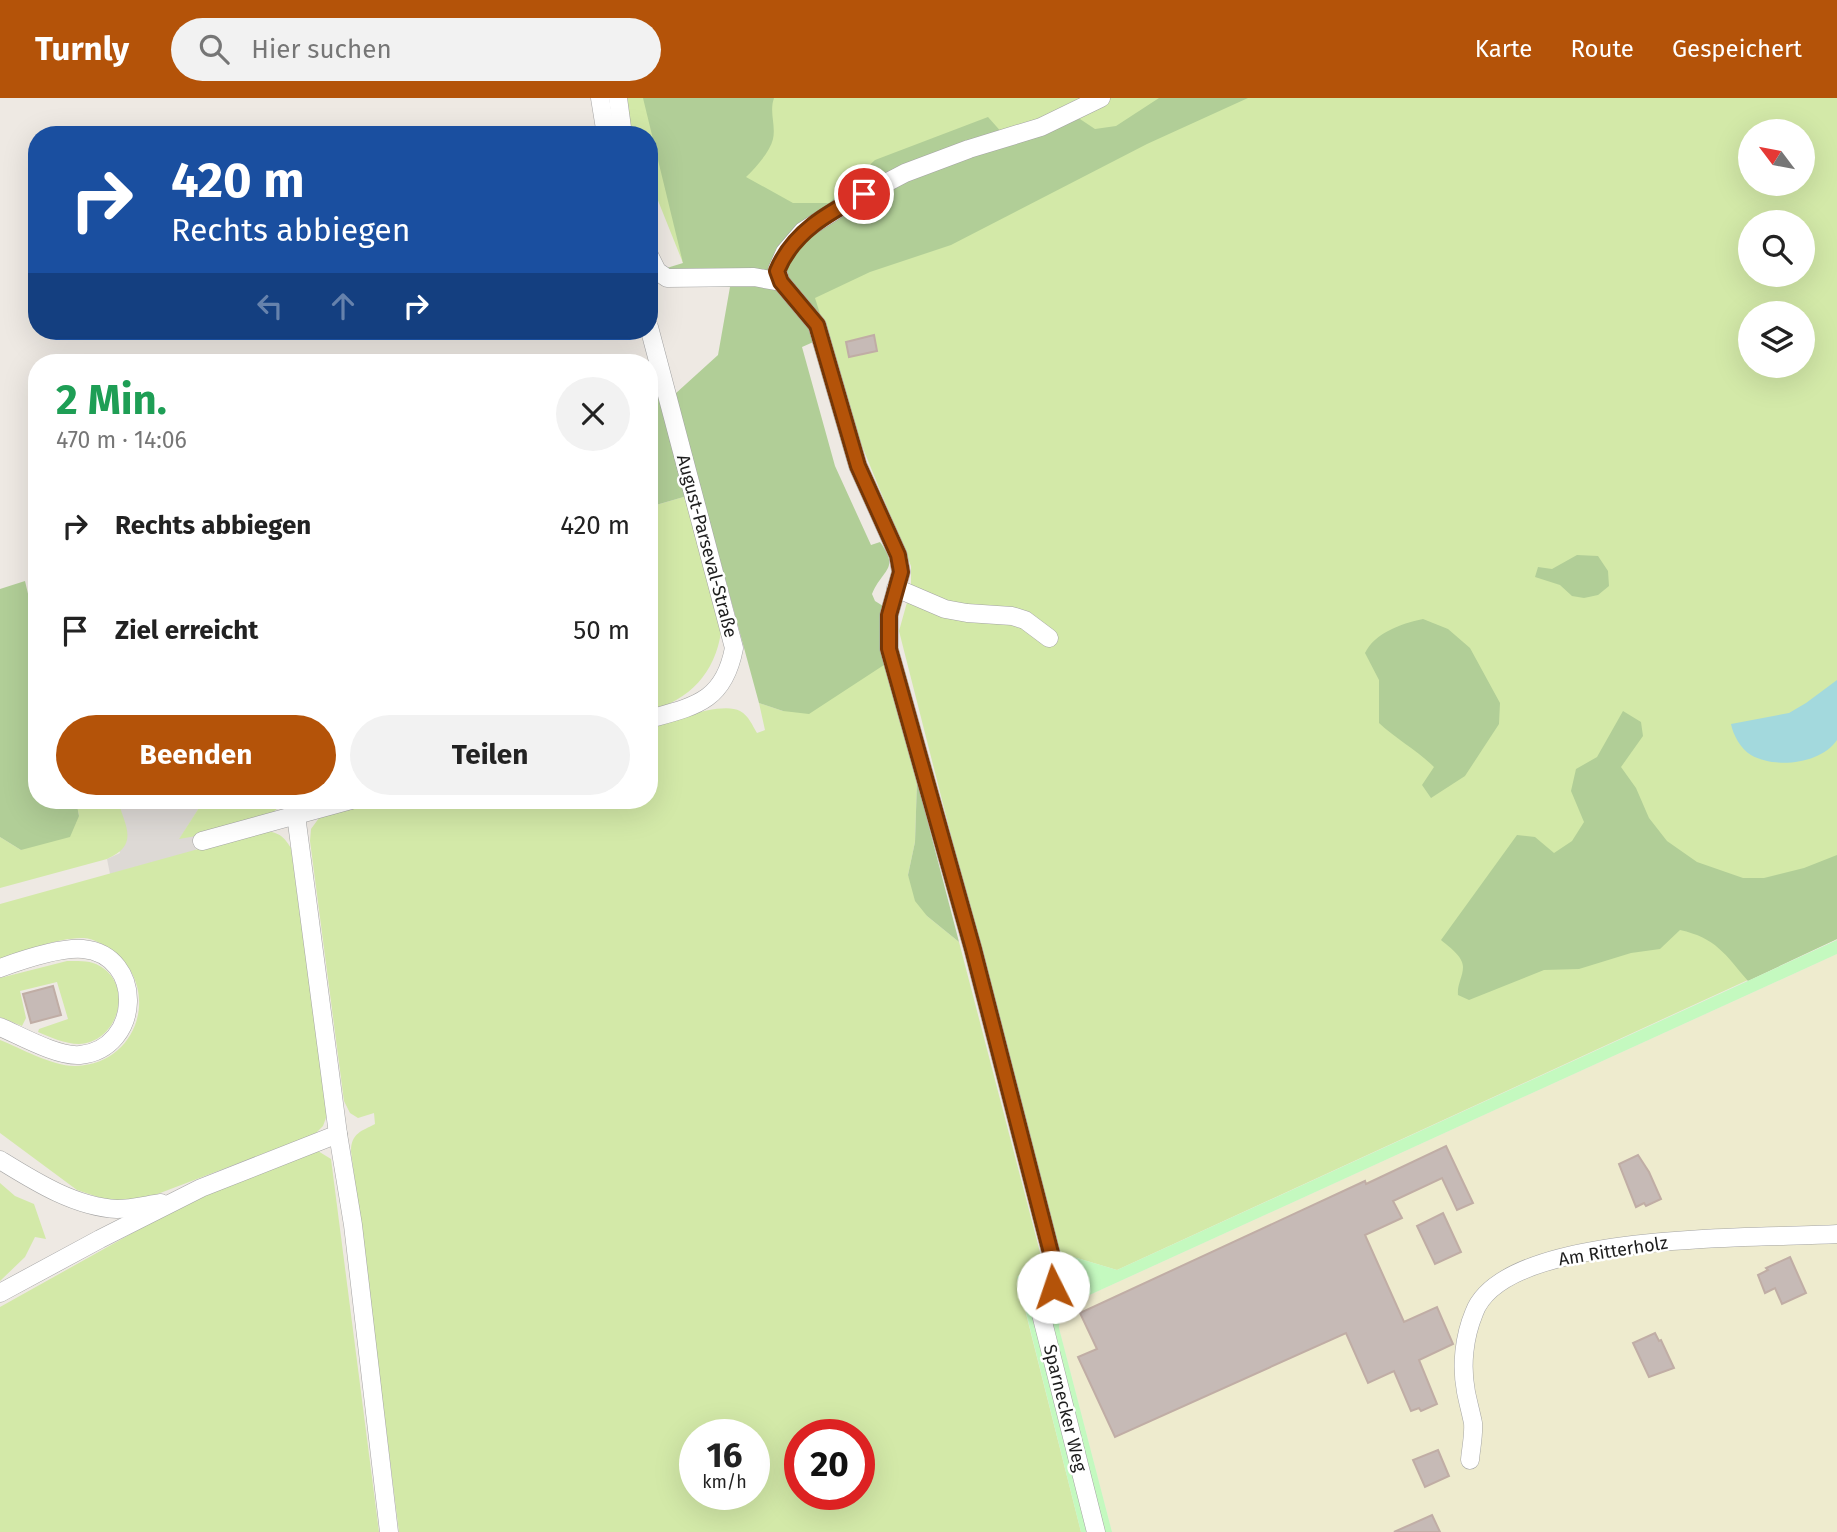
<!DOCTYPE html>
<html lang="de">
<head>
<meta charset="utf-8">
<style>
	:root { --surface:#fff; --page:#f2f2f2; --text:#222; --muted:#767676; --accent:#b45309 }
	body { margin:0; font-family:"Fira Sans",sans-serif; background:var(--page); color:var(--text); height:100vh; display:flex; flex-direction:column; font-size:26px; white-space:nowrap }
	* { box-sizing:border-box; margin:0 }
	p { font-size:23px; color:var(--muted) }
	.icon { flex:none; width:38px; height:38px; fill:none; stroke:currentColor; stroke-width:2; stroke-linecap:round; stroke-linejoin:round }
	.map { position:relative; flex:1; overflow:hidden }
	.drawer { position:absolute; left:28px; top:256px; width:630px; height:455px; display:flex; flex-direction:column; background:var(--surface); border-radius:28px; box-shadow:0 7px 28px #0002 }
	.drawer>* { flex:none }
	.top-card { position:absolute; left:28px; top:28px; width:630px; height:214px; border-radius:28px; box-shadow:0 7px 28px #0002; background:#1a4fa0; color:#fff; overflow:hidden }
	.needle { width:46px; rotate:302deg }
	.tools { position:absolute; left:1738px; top:21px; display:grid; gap:14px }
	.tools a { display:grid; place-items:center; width:77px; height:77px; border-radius:50%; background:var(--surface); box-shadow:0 7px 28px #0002; font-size:35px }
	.speed { position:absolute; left:679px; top:1321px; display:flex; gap:14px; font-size:35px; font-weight:700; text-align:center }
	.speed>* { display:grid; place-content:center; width:91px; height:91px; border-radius:50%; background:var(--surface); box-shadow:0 7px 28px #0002; line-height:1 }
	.speed small { font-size:18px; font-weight:400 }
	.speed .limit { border:10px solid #d22; background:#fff; color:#111 }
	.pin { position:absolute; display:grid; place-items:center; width:60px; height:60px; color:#fff; margin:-30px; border:4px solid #fff; border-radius:50%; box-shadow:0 2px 7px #0007 }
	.me { position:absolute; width:77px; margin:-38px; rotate:356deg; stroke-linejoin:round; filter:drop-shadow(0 0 5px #0008) }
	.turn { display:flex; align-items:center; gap:24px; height:147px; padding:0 28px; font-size:32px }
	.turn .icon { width:91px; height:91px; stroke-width:2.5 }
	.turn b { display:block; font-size:49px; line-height:60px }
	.lanes { display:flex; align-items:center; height:66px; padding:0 28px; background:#0003; justify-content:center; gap:35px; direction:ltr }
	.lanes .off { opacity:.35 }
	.round { display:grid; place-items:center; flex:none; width:74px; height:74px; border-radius:37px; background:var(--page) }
	.head { display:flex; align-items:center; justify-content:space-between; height:119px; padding:0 28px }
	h1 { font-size:42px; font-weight:700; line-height:52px; color:#1e9e55 }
	.action { display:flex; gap:14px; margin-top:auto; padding:14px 28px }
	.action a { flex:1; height:80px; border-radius:42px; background:var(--accent); color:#fff; font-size:28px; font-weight:700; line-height:80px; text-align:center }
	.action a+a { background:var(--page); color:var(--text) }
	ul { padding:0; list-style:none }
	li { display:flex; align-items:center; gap:21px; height:105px; padding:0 28px }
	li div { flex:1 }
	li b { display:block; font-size:26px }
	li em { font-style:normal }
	header { display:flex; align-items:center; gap:42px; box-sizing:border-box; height:98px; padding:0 35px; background:var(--accent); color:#fff }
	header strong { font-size:33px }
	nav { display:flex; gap:38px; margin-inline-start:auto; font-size:24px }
	.search { width:490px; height:63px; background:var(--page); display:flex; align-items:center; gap:18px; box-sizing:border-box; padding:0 24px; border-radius:38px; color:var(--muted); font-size:26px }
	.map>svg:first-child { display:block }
	.airport { fill:#ddd9d5 }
	.farmland { fill:#eeebce }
	.grass { fill:#d3e9a8; fill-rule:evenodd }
	.forest { fill:#b1ce97 }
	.park { fill:#c4f9bf }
	.water { fill:#a3d9dd }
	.building { fill:#c6bab6; stroke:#c0ada5; stroke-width:2 }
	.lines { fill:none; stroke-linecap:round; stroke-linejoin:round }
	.minor-casing { stroke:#a4a4a4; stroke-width:19 }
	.minor { stroke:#fff; stroke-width:18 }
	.route-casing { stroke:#753606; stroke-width:18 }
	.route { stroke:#b45309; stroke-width:12 }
	.labels { text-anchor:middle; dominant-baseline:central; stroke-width:5; stroke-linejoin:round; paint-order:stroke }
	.street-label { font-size:18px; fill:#1d1d1d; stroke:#fff }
</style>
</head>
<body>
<header>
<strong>Turnly</strong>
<div class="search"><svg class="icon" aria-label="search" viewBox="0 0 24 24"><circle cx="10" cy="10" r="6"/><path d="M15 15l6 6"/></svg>Hier suchen</div>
<nav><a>Karte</a><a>Route</a><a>Gespeichert</a></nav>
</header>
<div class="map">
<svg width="1837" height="1434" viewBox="0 0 1837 1434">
	<rect width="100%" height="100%" fill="#eee9e3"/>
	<polygon class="airport" points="102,702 204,702 180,740 206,736 195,753 110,776 107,761 120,755"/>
	<polygon class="farmland" points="1837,856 1837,1434 1112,1434 1059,1230 1061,1210"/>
	<g class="grass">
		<path d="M617,0H1837V841L1117,1172L1057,1154L899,533L911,490V468L862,348L814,201L683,165L649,80V37H632ZM1750,33H1802V86H1750ZM1750,124H1802V177H1750ZM1750,215H1802V268H1750Z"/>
		<path d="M687,398L721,534C715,575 690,602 649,613V520L653,519L649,506V409Z"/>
		<path d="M887,565L917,683L915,744L908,777L927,818L959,844L1041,1158L1017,1180L1081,1434H399L351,1053C351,1035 362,1033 375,1026L374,1015L358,1020L350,1015L344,1003L310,743L311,731L319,720L382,702H649V629C670,623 722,603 740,613C749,618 752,627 757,635L765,632L759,605L783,613ZM695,1337H754V1396H695ZM800,1337H859V1396H800Z"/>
		<path d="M76,702H102L104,706L118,703C126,730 139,747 107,761L0,790V739L21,752L79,718Z"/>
		<polygon points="204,702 287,702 270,717 202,737 179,741"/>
		<path d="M263,733C278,734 283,737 291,750L327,1017L323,1028L315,1036L147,1100L110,1103L77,1092L0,1035V942C20,950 54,969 76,968C138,966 162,891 113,853C105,847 94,841 84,840C59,839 24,854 0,861V806Z"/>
		<path d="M67,863C79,863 93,862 103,870C134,892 116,945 79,946C65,946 50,939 38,934L39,931L68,921L57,884L20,893L26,920L22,928L0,919V880Z"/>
		<polygon points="313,1050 331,1061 379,1434 0,1434 0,1209 197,1099"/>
		<polygon points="0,1085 15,1098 34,1106 46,1141 35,1139 25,1159 0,1183"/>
	</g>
	<g class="forest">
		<path d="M643,0H774C769,14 776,27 773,41C770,54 756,69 746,79L793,105H829L875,62L988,19L1004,37L1074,17L1095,31L1116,28L1159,0H1248L1147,46L951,147L870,174L815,200L827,238L802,249L835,368L871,447L880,444C900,472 883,470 872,496L875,503L883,508L887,565L809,616L783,613L759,605L675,296L718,257L730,189L668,186L657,173L683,165Z"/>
		<polygon points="661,298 687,398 649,409 649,301"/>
		<polygon points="1577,457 1598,458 1608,473 1609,488 1598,497 1584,500 1572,498 1560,487 1535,479 1538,469 1552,471"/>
		<polygon points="25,483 37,534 37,702 76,702 79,718 70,739 21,752 0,739 0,491"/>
		<path d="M1423,521L1448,531L1470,550L1500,605L1499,626L1465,678L1431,700L1422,687L1434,669C1417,652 1396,641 1379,625V582L1365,555C1375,535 1400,526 1423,521Z"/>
		<path d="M1623,613L1641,624L1643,638L1621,669L1636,690L1649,720L1667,743L1697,764L1743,780H1764L1804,770L1837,757V841L1748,883C1725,856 1716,840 1680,832L1660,851L1631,855L1579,871L1544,872L1469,902L1458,897C1457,886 1463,879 1463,869C1463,858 1448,848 1441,842L1517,737L1535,739L1554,755L1572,743L1584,724L1571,693L1576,671L1597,659Z"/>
		<polygon points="917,683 959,844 927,818 915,803 908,777 915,744"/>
	</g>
	<polygon class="park" points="1837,842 1837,856 1061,1210 1059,1230 1112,1434 1081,1434 1017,1179 1041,1158 1057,1154 1117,1172"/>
	<path class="water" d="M1837,582V642C1821,666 1775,671 1751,657C1741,651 1733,637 1731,626L1789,615L1806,605Z"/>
	<g class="building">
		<polygon points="874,237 877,253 849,259 846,244"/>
		<polygon points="53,888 61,917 31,925 23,896"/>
		<polygon points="1446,1048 1473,1105 1457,1112 1442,1080 1393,1103 1402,1120 1365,1137 1404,1224 1437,1209 1453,1246 1419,1262 1437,1306 1421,1313 1419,1310 1411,1313 1394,1273 1368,1285 1346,1235 1115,1339 1078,1259 1097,1251 1080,1215 1365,1083 1366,1086"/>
		<polygon points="1638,1057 1649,1074 1661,1101 1646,1108 1644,1105 1636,1109 1619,1066"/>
		<polygon points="1443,1115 1461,1154 1435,1166 1417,1128"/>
		<polygon points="1790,1159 1806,1195 1782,1206 1775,1190 1765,1195 1758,1177 1768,1172 1766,1170"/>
		<polygon points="1655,1235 1659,1243 1661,1242 1674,1270 1649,1279 1633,1245"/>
		<polygon points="1438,1352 1449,1378 1425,1389 1413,1362"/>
		<polygon points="1432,1417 1440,1434 1394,1434"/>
	</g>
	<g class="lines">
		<g class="minor-casing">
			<g id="minor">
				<polyline points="600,0 606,37"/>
				<polyline points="618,0 623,37"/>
				<polyline points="649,157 657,173 667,180 754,179 781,184"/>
				<path d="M649,229L734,550C724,603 696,608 649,621"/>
				<polyline points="896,490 945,511 967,515 1012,518 1025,522 1049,540"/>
				<polyline points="294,702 338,1036 353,1127 389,1434"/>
				<polyline points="202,743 351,702"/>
				<path d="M0,870C22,862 60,849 83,851C145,857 142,951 80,957C58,959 21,938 0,929"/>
				<path d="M0,1062C34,1083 75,1109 117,1111C131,1111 147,1107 161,1105"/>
				<polyline points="0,1195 100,1141 201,1090 338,1036"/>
				<path d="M1470,1362C1471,1350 1474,1337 1473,1325C1471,1315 1468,1304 1466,1294C1461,1268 1464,1239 1474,1215C1504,1132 1761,1141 1837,1136"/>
				<path d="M1096,1434L1040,1212C1054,1188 1057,1182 1051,1155L973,851L889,551V517L901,474L898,457L858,368L817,227L781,184L777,172L785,154L803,133L844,107L905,75L969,51L1041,29L1101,0"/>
			</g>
		</g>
		<use href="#minor" class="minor"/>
	</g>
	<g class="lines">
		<g class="route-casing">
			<path id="route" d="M864,96C828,115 793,134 777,173L781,184L817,227L858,368L898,457L901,474L889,517V551L973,851L1051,1155L1055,1176L1053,1189"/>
		</g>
		<use href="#route" class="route"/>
	</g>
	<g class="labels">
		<g class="street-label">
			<text transform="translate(707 448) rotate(75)">August-Parseval-Straße</text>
			<text transform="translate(1613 1153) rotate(-9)">Am Ritterholz</text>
			<text transform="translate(1065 1310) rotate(76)">Sparnecker Weg</text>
		</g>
	</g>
</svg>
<div class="tools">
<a><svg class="needle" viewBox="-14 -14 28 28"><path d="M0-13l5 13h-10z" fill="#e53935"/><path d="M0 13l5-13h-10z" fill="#767676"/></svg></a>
<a><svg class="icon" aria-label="search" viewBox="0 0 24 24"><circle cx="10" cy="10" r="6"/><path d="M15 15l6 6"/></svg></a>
<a><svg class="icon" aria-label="layers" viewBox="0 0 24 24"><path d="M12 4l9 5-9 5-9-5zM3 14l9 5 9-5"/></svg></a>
</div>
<div class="speed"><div>16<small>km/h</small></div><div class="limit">20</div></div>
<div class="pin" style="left:864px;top:96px;background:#d93025"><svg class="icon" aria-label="arrive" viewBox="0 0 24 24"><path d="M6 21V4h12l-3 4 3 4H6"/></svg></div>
<svg class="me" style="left:1053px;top:1189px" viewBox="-20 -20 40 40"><circle r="19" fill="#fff"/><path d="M0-13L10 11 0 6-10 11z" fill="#b45309"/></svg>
<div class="top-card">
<div class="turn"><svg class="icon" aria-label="right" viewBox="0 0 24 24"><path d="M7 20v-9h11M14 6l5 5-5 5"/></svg><div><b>420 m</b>Rechts abbiegen</div></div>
<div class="lanes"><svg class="icon off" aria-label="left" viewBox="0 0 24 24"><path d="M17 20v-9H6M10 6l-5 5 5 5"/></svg><svg class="icon off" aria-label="ahead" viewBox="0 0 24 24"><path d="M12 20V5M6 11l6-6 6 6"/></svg><svg class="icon" aria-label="right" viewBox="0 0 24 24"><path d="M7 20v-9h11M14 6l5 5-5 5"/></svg></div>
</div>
<section class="drawer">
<div class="head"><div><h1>2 Min.</h1><p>470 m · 14:06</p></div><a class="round"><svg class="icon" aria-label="close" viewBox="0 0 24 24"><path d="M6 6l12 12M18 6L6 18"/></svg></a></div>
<ul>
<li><svg class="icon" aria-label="right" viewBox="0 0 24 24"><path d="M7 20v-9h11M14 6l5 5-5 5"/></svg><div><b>Rechts abbiegen</b></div><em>420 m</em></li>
<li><svg class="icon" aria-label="arrive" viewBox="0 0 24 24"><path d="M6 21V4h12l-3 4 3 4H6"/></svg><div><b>Ziel erreicht</b></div><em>50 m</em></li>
</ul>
<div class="action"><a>Beenden</a><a>Teilen</a></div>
</section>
</div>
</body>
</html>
